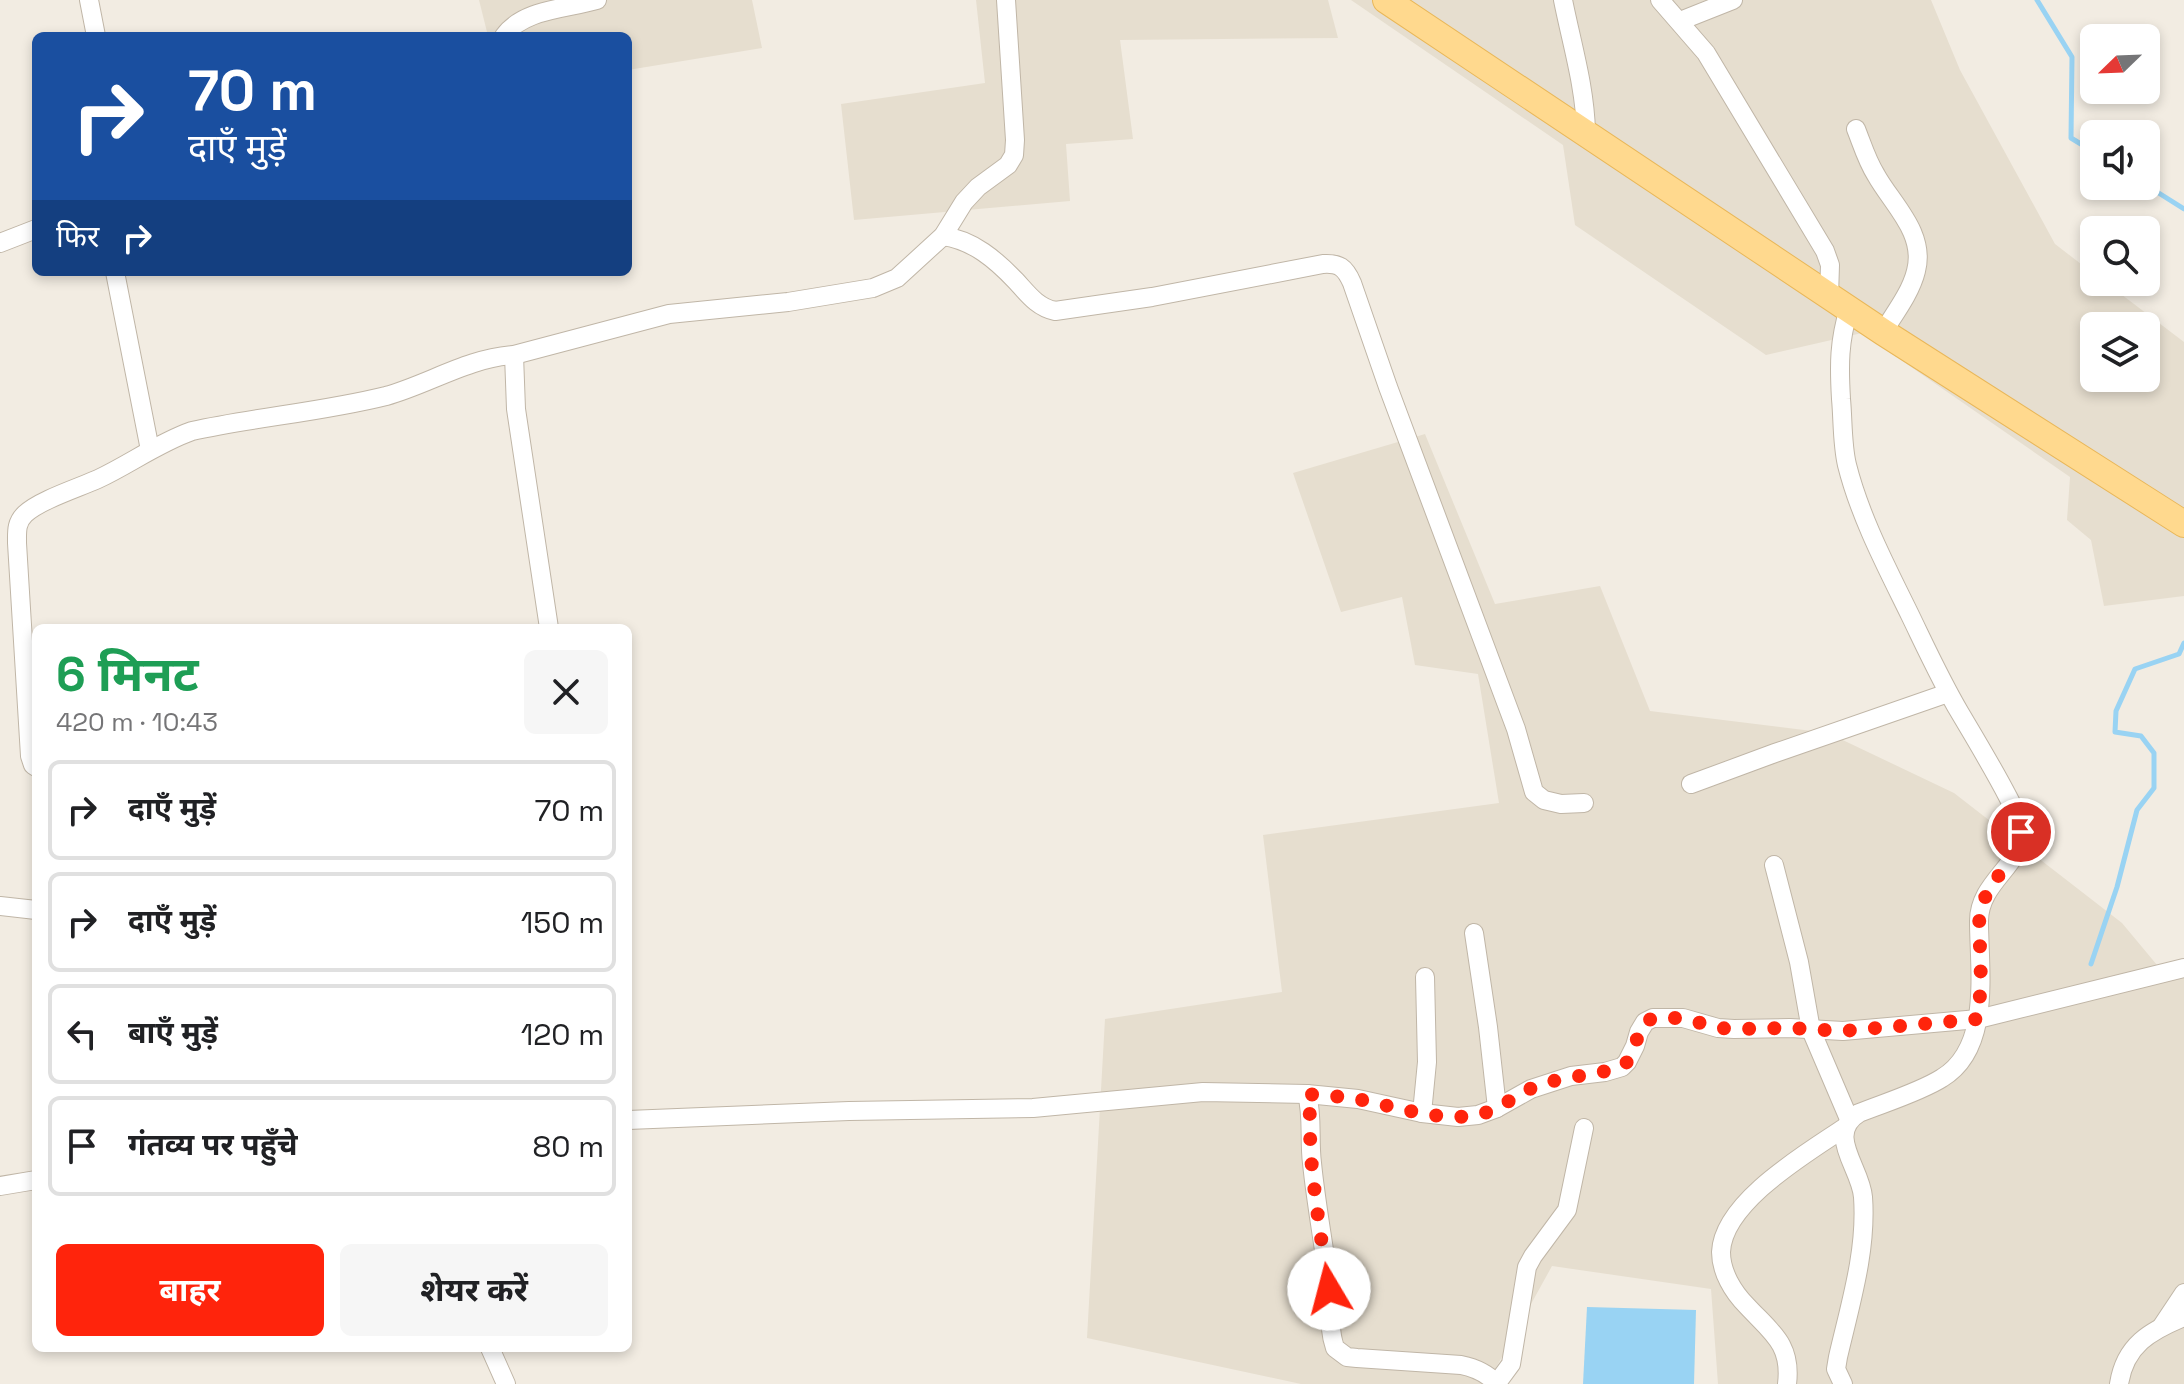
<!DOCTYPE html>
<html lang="hi">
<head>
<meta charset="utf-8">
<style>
	:root { --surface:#fff; --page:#f6f6f6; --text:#202124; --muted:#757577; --line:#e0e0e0; --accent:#ff240c }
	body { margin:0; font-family:"Space Grotesk","Noto Sans Devanagari",sans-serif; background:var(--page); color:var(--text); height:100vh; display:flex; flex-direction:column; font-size:30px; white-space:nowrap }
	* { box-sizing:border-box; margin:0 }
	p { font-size:26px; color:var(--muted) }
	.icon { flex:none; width:44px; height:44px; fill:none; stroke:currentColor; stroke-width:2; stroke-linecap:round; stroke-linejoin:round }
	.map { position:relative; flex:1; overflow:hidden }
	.panel { position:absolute; left:32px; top:624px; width:600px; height:728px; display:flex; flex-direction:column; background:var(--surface); border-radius:12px; box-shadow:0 4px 12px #0003 }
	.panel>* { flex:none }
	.guide { position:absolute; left:32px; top:32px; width:600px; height:244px; border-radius:12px; box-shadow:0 4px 12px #0003; background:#1a4fa0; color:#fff; overflow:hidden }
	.needle { width:52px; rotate:247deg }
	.controls { position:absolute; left:2080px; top:24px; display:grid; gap:16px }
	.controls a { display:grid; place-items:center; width:80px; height:80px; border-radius:12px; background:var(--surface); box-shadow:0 4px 12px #0003; font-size:40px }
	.pin { position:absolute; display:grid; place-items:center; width:68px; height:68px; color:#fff; margin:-34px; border:4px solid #fff; border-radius:50%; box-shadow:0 2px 8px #0007 }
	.me { position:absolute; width:88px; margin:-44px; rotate:352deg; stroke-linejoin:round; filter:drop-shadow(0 0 6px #0008) }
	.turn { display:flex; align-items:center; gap:28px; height:168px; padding:0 24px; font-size:36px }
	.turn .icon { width:104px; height:104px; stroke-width:2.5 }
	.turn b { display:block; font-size:56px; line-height:68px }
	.then { display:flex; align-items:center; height:76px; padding:0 24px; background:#0003; gap:16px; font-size:30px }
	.round { display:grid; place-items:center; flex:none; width:84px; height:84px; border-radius:12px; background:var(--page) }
	.summary { display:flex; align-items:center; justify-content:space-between; height:136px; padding:0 24px }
	h1 { font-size:48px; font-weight:700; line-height:60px; color:#1e9e55 }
	.action { display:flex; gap:16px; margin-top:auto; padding:16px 24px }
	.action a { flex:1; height:92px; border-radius:12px; background:var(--accent); color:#fff; font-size:32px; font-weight:700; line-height:92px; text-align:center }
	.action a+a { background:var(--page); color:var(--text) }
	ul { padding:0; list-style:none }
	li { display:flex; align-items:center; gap:24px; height:100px; margin:0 16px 12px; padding:0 8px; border:4px solid var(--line); border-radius:12px }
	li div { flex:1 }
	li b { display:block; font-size:30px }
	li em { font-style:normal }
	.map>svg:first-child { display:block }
	.residential { fill:#e6decf; fill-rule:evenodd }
	.water { fill:#99d3f3 }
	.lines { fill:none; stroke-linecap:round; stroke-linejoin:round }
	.stream { stroke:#99d3f3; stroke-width:5 }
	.street-casing { stroke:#c0b6a7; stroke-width:20 }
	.primary-casing { stroke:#e9b759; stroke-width:28 }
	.street { stroke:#fff; stroke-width:18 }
	.primary { stroke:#ffd98e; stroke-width:26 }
	.route { stroke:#ff240c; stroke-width:14; stroke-dasharray:0 25.2 }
</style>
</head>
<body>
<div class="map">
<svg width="2184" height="1384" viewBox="0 0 2184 1384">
	<rect width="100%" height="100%" fill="#f2ece2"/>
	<g class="residential">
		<polygon points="479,0 752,0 762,48 628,70 628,36 488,36"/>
		<polygon points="976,0 1328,0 1338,38 1120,40 1133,139 1066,144 1070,201 854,220 841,104 985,83"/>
		<path d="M1351,0H1931L1960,70L2055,244L2094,274V282H2105L2184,342V596L2104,606L2091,540L2067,520L2070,477L1862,333L1766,355L1575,225L1563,145ZM2094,326H2146V378H2094Z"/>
		<polygon points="1425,434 1495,604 1600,586 1650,711 1828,733 1954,793 2122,923 2162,971 2184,966 2184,1384 1718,1384 1711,1289 1552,1266 1487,1384 1301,1384 1087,1338 1105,1019 1282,992 1263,835 1499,803 1478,674 1415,665 1402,597 1341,612 1293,473"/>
	</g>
	<polygon class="water" points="1587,1307 1696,1310 1694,1384 1583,1384"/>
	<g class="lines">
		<g class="stream">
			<polyline points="2037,0 2072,57 2071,138 2094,152"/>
			<polyline points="2146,185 2184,209"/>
			<polyline points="2091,964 2117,887 2137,810 2154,788 2154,753 2141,736 2115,732 2116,711 2135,669 2179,654 2184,643"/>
		</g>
		<g class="street-casing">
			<g id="street">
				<polyline points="89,0 96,36"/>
				<path d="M1563,0C1572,45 1585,87 1586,132"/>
				<polyline points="1660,0 1706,53 1825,251 1830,265 1829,296"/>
				<polyline points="1680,21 1733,0"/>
				<path d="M504,36C523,9 567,9 597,0"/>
				<path d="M1856,129C1862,144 1867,161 1876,175C1892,204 1926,233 1916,271C1911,292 1895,313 1883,332"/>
				<path d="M943,236C973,240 996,260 1016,281C1028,294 1037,307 1055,311L1152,297L1323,264C1339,263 1345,267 1352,283L1388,387L1516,729L1534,792L1544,800L1561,804L1584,803"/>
				<polyline points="0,243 36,229"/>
				<polyline points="115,272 150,450"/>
				<polyline points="514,355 516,409 549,628"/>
				<path d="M36,767L33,765L30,756L17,543C17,531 16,523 25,514C40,500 78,488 98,479C130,464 158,443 192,431C256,417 322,412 386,396C429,384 468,358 514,355L669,314L788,302L873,288L897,278L943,236L964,202L978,187L1008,165L1014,155L1015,140L1006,0"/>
				<polyline points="1691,784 1775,753 1948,693"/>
				<polyline points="1774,865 1799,962 1811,1030 1849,1119"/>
				<polyline points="0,906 36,910"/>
				<polyline points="1474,933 1488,1027 1497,1108"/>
				<path d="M1307,1094C1313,1117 1309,1140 1312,1163C1316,1204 1324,1245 1329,1286C1331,1307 1328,1328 1335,1348L1347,1357L1357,1358L1461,1365C1476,1368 1487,1373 1497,1384"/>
				<polyline points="1422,1113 1427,1062 1425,977"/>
				<polyline points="628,1120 849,1111 1033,1108 1203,1092 1307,1094 1358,1099 1422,1113 1458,1117 1478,1115 1497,1108 1531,1089 1571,1076 1605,1072 1622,1067 1627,1062 1635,1046 1639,1032 1645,1022 1653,1018 1683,1018 1718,1028 1734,1029 1790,1028 1843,1031 1978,1019 2184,968"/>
				<polyline points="0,1186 36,1180"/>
				<polyline points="2162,1326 2184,1293"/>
				<polyline points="490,1348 506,1384"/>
				<polyline points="1497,1383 1511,1364 1527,1267 1533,1256 1567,1210 1584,1128"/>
				<path d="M1787,1384C1792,1344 1771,1332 1747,1306C1733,1292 1721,1272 1721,1252C1723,1202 1807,1153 1844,1128"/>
				<path d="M1843,1384L1836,1369L1838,1357C1850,1305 1867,1251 1863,1197C1861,1168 1825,1134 1859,1113C1884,1103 1920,1092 1942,1078C1992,1048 1979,970 1979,921C1979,881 2024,865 2021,830C2020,818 2013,807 2008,797C1993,768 1976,740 1960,713C1941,681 1926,648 1910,615C1887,568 1860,517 1847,465C1842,444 1843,420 1841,399C1839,365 1839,341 1849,309"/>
				<path d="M2119,1384C2125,1345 2150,1331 2184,1317"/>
			</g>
		</g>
		<g class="primary-casing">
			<polyline id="primary" points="1386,0 1883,332 2184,524"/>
		</g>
		<use href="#street" class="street"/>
		<use href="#primary" class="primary"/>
	</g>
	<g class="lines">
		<path class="route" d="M1329,1289C1322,1245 1315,1201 1311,1157C1309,1136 1312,1115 1307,1094C1325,1096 1344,1096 1362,1100C1396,1107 1442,1122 1477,1115C1498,1111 1514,1096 1532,1088C1561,1076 1592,1076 1622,1067L1627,1062L1635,1046L1639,1032L1645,1022L1653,1018H1683L1718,1028L1734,1029L1790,1028L1843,1031L1978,1019L1981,983L1979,912L1990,886L2014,857L2019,845L2021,832"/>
	</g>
</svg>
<div class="controls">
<a><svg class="needle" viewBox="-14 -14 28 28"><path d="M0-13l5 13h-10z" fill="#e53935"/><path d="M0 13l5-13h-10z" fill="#757577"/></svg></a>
<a><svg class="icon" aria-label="sound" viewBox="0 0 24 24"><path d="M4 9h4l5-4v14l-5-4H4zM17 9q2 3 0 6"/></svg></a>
<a><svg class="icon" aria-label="search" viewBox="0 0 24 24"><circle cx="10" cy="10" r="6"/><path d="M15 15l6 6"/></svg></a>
<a><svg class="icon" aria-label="layers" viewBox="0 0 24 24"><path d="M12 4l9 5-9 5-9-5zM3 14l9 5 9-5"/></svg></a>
</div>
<div class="pin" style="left:2021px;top:832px;background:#d93025"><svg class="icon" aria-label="arrive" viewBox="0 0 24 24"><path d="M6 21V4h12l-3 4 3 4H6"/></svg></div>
<svg class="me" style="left:1329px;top:1289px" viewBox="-20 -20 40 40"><circle r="19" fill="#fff"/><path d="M0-13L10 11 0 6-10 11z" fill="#ff240c"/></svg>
<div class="guide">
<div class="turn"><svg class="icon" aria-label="right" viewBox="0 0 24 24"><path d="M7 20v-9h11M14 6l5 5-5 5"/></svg><div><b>70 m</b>दाएँ मुड़ें</div></div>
<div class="then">फिर<svg class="icon" aria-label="right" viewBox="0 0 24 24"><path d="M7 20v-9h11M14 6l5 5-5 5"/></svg></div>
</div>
<section class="panel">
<div class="summary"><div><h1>6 मिनट</h1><p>420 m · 10:43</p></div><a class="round"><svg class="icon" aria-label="close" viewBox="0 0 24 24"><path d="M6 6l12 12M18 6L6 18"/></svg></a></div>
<ul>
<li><svg class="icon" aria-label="right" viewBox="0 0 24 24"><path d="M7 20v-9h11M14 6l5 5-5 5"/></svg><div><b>दाएँ मुड़ें</b></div><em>70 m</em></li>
<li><svg class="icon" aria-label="right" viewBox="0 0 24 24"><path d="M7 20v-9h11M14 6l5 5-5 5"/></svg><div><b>दाएँ मुड़ें</b></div><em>150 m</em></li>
<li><svg class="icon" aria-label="left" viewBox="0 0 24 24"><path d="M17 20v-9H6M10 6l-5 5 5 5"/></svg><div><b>बाएँ मुड़ें</b></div><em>120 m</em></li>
<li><svg class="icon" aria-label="arrive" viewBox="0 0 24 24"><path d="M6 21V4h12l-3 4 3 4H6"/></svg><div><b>गंतव्य पर पहुँचे</b></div><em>80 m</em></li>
</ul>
<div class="action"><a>बाहर</a><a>शेयर करें</a></div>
</section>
</div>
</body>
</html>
